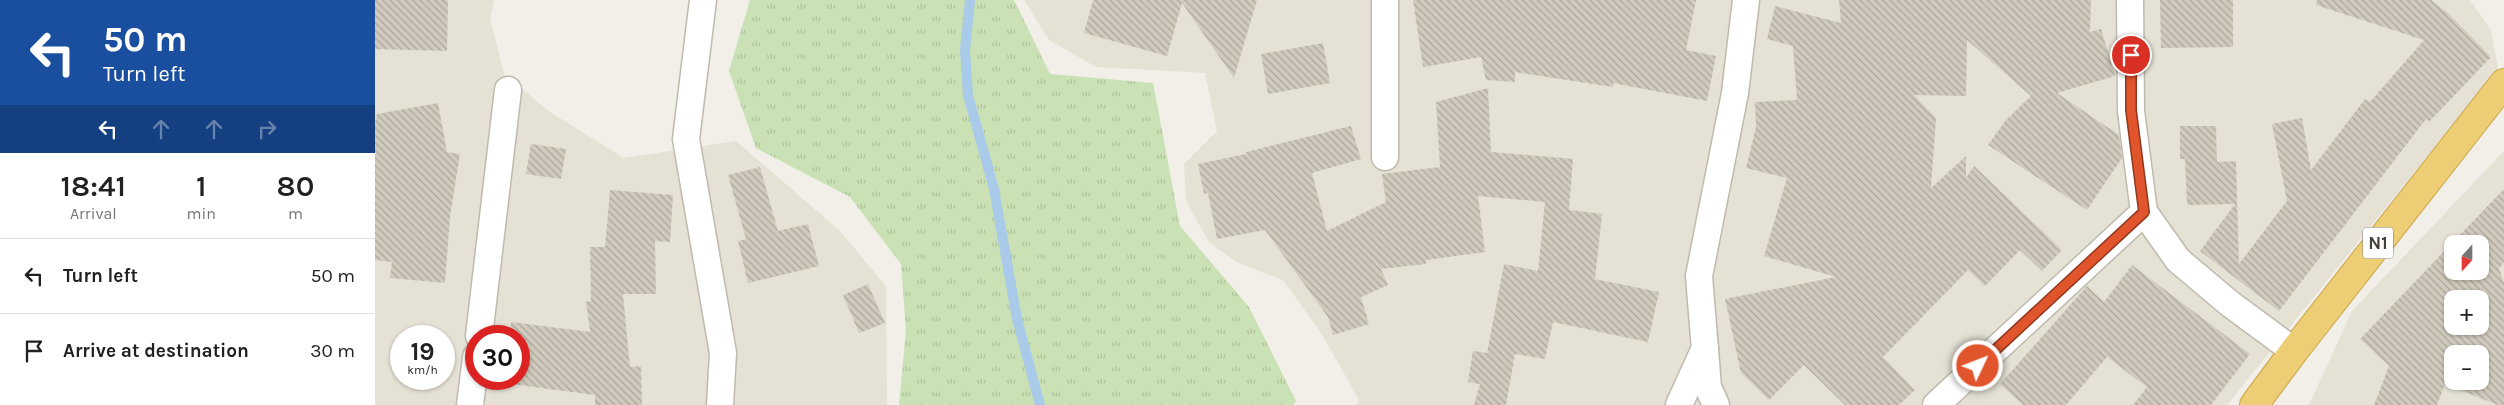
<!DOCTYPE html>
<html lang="en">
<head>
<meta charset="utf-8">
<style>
	:root { --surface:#fff; --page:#f6f6f6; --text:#202124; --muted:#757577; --line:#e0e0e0 }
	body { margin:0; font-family:Karla,sans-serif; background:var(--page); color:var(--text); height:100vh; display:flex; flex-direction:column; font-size:19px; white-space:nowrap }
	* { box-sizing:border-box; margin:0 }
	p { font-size:16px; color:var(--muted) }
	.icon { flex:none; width:28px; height:28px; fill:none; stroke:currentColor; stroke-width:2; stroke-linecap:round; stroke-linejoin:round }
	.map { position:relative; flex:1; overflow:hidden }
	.panel { display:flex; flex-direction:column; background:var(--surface); width:375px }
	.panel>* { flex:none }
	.hud { background:#1a4fa0; color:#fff; overflow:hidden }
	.needle { width:32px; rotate:201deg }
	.buttons { position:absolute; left:2069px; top:235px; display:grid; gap:10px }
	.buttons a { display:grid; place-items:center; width:45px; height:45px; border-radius:10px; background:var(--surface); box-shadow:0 1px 4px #0004; font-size:25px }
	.speed { position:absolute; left:15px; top:325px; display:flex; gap:10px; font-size:25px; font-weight:700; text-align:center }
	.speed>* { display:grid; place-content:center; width:65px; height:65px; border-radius:50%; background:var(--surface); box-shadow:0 1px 4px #0004; line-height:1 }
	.speed small { font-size:12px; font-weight:400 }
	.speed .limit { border:8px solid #d22; background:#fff; color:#111 }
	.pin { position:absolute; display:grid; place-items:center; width:42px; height:42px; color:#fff; margin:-21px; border:2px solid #fff; border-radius:50%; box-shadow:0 1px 5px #0007 }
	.me { position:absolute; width:55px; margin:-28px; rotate:47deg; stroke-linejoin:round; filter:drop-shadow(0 0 4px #0008) }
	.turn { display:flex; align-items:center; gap:18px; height:105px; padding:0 20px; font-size:22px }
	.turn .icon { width:65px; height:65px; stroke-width:2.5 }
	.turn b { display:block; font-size:35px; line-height:42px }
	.lanes { display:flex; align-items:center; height:48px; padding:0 20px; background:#0003; justify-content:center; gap:25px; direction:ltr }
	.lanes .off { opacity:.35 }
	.eta { display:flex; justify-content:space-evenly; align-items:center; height:85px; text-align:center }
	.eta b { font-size:30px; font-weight:600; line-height:35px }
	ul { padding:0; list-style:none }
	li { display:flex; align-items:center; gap:15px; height:75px; padding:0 20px; border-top:1px solid var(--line) }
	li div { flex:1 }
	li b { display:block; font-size:19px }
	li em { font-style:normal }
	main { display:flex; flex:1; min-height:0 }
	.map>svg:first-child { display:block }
	.residential { fill:#e5e1d5; fill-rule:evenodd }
	.grass { fill:url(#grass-tufts) }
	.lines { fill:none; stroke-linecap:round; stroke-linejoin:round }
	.stream { stroke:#a9cae8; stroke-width:10 }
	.building { fill:url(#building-back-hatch); fill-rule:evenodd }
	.street-casing { stroke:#bebaad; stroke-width:29 }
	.highway-casing { stroke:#cba447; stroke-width:30 }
	.street { stroke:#fff; stroke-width:26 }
	.highway { stroke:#edce75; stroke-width:28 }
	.route-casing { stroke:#92371d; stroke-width:12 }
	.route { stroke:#e1552d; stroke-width:9 }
	.labels { text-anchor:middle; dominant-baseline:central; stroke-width:5; stroke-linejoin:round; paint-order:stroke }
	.shield { fill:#fff; stroke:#7b7972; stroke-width:1 }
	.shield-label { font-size:18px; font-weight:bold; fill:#433f36 }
</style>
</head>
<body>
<main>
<section class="panel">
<div class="hud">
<div class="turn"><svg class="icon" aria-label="left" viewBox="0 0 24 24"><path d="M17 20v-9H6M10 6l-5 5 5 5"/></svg><div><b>50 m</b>Turn left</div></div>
<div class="lanes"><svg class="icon" aria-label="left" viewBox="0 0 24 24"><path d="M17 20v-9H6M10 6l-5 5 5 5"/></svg><svg class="icon off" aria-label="ahead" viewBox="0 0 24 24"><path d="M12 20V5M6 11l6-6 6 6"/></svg><svg class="icon off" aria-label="ahead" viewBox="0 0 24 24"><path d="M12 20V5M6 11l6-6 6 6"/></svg><svg class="icon off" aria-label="right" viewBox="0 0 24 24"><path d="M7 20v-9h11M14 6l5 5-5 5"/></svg></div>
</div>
<div class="eta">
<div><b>18:41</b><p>Arrival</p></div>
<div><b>1</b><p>min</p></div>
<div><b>80</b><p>m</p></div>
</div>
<ul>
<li><svg class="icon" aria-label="left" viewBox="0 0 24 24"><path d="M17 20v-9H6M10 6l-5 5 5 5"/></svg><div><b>Turn left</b></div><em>50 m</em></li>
<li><svg class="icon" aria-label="arrive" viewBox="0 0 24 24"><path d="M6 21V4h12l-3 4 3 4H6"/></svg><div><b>Arrive at destination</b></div><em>30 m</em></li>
</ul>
</section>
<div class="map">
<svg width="2129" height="405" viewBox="0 0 2129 405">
	<defs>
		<pattern id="grass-tufts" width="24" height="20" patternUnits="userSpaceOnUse" patternTransform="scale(1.25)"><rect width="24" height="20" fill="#c9e1b4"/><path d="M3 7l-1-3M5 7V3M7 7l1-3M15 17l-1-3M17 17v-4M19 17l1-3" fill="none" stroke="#aec29b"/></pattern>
		<pattern id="building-back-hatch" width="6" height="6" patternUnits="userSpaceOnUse" patternTransform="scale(1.25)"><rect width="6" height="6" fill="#d1cbbd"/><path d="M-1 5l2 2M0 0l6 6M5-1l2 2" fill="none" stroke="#aba69a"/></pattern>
	</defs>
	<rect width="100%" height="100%" fill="#f1efe7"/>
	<g class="residential">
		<path d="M0,0H119L115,18L129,74L175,112L249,158L361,141L465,231L511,286L512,405H0ZM26,336H69V379H26ZM101,336H144V379H101Z"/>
		<polygon points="649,0 2095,0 2116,30 2123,68 1852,405 981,405 984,400 948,336 908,280 861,262 834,242 811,201 809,164 842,131 830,73 721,67 674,40"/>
		<path d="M2129,151V405H1934L1977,311ZM2078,244H2105V271H2078ZM2078,299H2105V326H2078ZM2078,354H2105V381H2078Z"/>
	</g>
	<polygon class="grass" points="375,0 639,0 675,74 778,83 805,226 874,307 921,401 918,405 524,405 531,330 526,264 475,197 381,148 354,71"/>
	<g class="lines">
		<polyline class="stream" points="595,0 590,50 593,95 619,189 642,319 665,405"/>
	</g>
	<g class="building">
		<polygon points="0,0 73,0 72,51 0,49"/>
		<polygon points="718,0 882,0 859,78 807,3 792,56 709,33"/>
		<polygon points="1038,0 1321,0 1311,50 1341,56 1332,101 1238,83 1238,87 1140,72 1140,82 1111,80 1106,57 1048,67"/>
		<polygon points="1464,0 1716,0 1715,32 1726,29 1740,76 1682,93 1744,135 1747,158 1712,210 1613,145 1631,120 1656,96 1592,40 1591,96 1539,95 1561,118 1556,188 1591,156 1591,178 1599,166 1687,250 1667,271 1645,250 1610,286 1593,270 1508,357 1540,390 1524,405 1470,405 1429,365 1394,400 1366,373 1350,299 1461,277 1389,256 1412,178 1371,168 1381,127 1380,102 1422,100 1418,46 1392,39 1400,6 1466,23"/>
		<polygon points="1785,0 1858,0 1858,47 1786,48"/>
		<polygon points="1942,0 2056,0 2073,13 2116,57 2054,122 2051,119 1904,311 1825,251 1860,204 1812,205 1810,159 1805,159 1805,126 1841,126 1842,162 1861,161 1864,264 1912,201 1897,124 1927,118 1936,170 1990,99 1995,102 2049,40 1941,5"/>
		<polygon points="948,43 955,83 893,94 886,54"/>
		<polygon points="1113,88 1116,152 1198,159 1194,210 1227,214 1220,279 1284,292 1273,342 1178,322 1170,359 1140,354 1131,405 1099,405 1105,384 1093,382 1098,351 1112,353 1129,264 1163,271 1170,202 1103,196 1110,252 1051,260 1051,264 1006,269 1013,285 986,297 994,324 958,335 953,317 890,230 842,239 833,193 829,194 823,164 871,154 871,152 976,126 986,159 937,173 952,231 1011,202 1007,174 1065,167 1061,102"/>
		<polygon points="63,103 72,152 85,154 75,217 70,283 15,278 17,262 0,260 0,123 2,114"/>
		<polygon points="156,144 191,149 186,179 151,174"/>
		<polygon points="385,167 403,231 433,224 444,266 373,283 363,241 371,239 353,175"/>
		<path d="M2129,189V263L2124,268L2129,283V405H2123L2070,384L2062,405H1999L2014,366L1985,339ZM2078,244H2105V271H2078ZM2078,299H2105V326H2078ZM2078,354H2105V381H2078Z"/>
		<polygon points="235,190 298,195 295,242 280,241 281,294 248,294 255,367 266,366 267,405 220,405 220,395 128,383 129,379 144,379 144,336 135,336 136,322 215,332 211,302 216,301 215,247 230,247"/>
		<polygon points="1757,265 1875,354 1836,405 1758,405 1772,387 1732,357 1691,405 1648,405 1625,384 1712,286 1729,302"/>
		<polygon points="493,284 510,323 484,333 468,295"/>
	</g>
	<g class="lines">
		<g class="street-casing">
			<g id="street">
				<polyline points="328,0 311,139 348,353 345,405"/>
				<polyline points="1755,0 1756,111 1769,212 1803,260 1854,303 1919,351"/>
				<polyline points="1010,157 1010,0"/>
				<polyline points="104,336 133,90"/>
				<polyline points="95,405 101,357"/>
				<polyline points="1304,405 1330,348"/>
				<polyline points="1341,405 1333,387 1324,276 1360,93 1371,0"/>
				<polyline points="1561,405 1769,212"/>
			</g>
		</g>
		<g class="highway-casing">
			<polyline id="highway" points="1879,405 1919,351 2129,83"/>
		</g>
		<use href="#street" class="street"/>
		<use href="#highway" class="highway"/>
	</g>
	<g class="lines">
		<g class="route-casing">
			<polyline id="route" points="1603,366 1769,212 1756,110 1756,55"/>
		</g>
		<use href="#route" class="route"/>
	</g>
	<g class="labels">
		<rect class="shield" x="1988" y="227.5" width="30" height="31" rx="4"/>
		<g class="shield-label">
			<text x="2003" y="243">N1</text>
		</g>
	</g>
</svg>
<div class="buttons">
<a><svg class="needle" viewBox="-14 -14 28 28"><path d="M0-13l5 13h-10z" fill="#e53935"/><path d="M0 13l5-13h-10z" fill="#757577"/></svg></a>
<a>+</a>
<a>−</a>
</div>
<div class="speed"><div>19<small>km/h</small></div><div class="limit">30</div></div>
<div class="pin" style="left:1756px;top:55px;background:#d93025"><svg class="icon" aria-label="arrive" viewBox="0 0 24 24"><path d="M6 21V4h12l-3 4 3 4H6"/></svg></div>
<svg class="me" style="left:1603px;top:366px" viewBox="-20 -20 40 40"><circle r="17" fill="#e1552d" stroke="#fff" stroke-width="3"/><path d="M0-11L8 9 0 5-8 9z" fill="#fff"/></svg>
</div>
</main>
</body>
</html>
